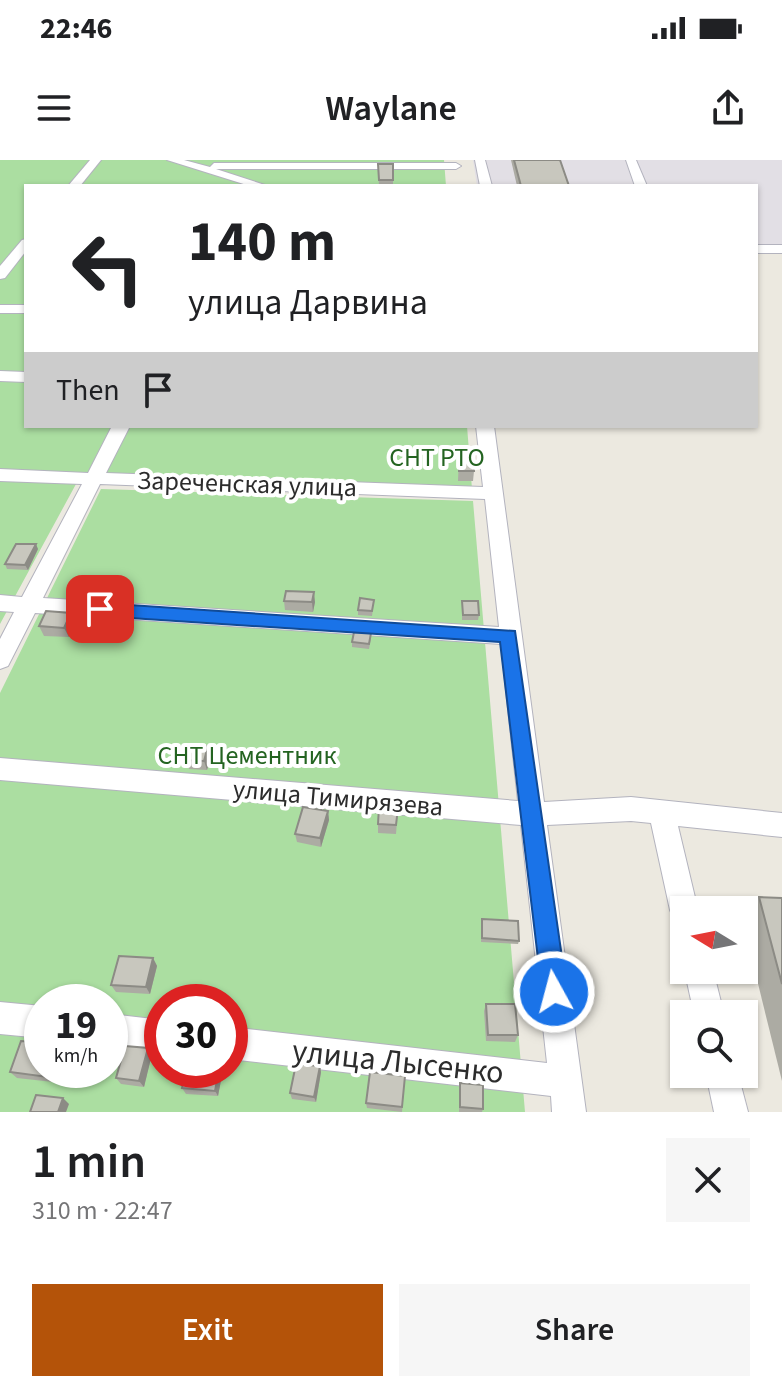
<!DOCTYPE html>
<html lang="en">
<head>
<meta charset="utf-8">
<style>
	:root { --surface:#fff; --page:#f6f6f6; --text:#202124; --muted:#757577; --accent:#b45309 }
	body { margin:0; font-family:"Source Sans 3",sans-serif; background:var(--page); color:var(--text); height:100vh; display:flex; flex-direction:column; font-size:30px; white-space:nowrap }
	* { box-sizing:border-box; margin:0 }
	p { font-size:26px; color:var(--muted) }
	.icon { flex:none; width:44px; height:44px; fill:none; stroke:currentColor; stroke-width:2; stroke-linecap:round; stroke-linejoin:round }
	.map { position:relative; height:952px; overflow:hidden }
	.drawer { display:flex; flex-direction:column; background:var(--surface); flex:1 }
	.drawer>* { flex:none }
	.top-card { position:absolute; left:24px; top:24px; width:734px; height:244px; border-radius:0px; box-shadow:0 2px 6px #0004; background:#fff; color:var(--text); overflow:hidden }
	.needle { width:52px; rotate:280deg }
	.tools { position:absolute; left:670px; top:736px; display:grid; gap:16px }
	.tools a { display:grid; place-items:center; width:88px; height:88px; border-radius:0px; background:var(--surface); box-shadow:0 2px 6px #0004; font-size:40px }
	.speed { position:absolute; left:24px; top:824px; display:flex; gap:16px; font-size:40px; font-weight:700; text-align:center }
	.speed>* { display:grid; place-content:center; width:104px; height:104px; border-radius:50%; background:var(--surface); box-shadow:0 2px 6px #0004; line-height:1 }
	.speed small { font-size:20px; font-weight:400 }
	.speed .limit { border:12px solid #d22; background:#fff; color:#111 }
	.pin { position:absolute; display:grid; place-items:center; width:68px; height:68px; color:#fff; margin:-34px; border-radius:16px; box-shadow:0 4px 12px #0006 }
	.me { position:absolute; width:88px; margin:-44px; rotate:353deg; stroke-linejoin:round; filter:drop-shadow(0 0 6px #0008) }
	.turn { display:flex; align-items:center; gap:28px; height:168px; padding:0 32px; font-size:36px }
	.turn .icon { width:104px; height:104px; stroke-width:2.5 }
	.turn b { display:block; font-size:56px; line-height:68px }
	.then { display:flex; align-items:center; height:76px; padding:0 32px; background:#0003; gap:16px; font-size:30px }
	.round { display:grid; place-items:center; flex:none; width:84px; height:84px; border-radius:0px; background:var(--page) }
	.overview { display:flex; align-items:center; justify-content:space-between; height:136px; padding:0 32px }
	h1 { font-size:48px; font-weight:600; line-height:60px }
	.primary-button { display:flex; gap:16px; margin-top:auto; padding:16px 32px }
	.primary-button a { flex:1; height:92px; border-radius:0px; background:var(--accent); color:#fff; font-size:32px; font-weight:600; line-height:92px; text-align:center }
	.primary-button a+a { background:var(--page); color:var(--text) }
	.status { display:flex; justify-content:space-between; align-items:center; height:56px; padding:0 40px; background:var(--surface); direction:ltr }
	.status svg { height:22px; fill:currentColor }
	header { display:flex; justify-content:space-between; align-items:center; height:104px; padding:0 32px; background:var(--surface); font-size:36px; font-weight:600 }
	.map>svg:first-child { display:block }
	.industrial { fill:#e2dfe5 }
	.green { fill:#abdea1; fill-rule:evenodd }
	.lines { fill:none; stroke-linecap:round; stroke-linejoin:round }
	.minor-casing { stroke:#b3b3be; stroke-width:2 }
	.minor { fill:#fff; fill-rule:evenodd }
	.wall { fill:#acaba3 }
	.shaded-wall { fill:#8c8b85 }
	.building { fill:#c8c7be; stroke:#8c8b85; stroke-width:2 }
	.route { fill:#1a73e8; stroke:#114b97; stroke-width:2 }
	.labels { text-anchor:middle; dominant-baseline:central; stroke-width:8; stroke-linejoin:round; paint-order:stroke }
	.park-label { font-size:26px; fill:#246421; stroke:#fff }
	.street-label { font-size:26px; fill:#2c2c2c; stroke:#fff }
	.near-street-label { font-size:32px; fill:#2c2c2c; stroke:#fff }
</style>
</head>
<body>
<div class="status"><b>22:46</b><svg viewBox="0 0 49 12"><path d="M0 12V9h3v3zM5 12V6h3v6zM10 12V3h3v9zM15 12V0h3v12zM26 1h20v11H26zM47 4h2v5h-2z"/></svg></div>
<header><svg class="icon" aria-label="menu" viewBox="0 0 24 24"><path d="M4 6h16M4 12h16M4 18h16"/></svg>Waylane<svg class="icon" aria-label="share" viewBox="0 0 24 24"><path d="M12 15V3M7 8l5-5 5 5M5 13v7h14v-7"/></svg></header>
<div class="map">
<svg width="782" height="952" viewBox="0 0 782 952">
	<rect width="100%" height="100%" fill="#ece9e0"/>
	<polygon class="industrial" points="473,0 782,0 782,86 756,86 756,26 477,26"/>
	<g class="green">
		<polygon points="0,0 444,0 446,26 26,26 26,266 467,266 472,329 82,313 0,464"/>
		<path d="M101,329L473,341L525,952H0V533ZM42,842H110V910H42ZM162,842H230V910H162Z"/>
	</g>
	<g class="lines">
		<g class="minor-casing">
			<g id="minor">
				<polygon points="90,0 101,0 80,26 68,26"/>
				<polygon points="167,0 184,0 210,7 214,3 456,3 461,6 456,9 216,9 268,26 250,26"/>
				<polygon points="475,0 485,0 492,26 480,26"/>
				<polygon points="626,0 636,0 647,26 635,26"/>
				<polygon points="26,79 26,91 5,118 0,119 0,106 22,80"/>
				<rect x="756" y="85" width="26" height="8"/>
				<rect x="0" y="145" width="26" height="8"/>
				<polygon points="0,211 26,212 26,222 0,221"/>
				<path d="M112,266H130L106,313L483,327L476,266H494L544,642L631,637L782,653V677L678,666L698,750H684V764L674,760L670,750L651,663L631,661L547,665L586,952H552L551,936L230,899V867L547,903L521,665L0,620V598L518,641L501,484L35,453L8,506L0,509V479L14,452L0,451V435L22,437L82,324L0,321V309L88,313ZM100,324L485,339L499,467L43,438Z"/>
				<polygon points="684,808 713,810 724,854 694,854"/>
				<polygon points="0,842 42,846 42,878 0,874"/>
				<polygon points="110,854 162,860 162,892 110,886"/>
				<polygon points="706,914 738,914 748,952 714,952"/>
			</g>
		</g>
		<use href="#minor" class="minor"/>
	</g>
	<g class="wall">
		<polygon points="511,0 560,0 569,26 517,26"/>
		<polygon points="378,4 393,4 393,26 379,26"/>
		<polygon points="459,298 474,311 473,321 458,321"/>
		<polygon points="38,389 28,410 7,409 5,404"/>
		<polygon points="374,440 372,456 358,455 358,450"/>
		<polygon points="284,441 315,442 313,452 285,450"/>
		<polygon points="462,441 479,455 478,460 462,460"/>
		<polygon points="71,453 75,462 69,477 44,476 39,466"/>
		<polygon points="371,478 369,489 352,487 352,482"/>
		<polygon points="211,596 207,610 189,609 186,600"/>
		<polygon points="398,648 396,674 378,673 378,664"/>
		<polygon points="328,651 329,660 321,687 297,682 295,674"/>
		<polygon points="759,737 782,738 782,921 744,767 744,757"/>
		<polygon points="482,759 519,781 518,784 481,782"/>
		<polygon points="153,798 157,806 150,834 116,832 111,825"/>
		<polygon points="486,844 518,875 515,882 486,881 484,851"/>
		<polygon points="148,888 152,894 144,927 121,924 116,918"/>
		<polygon points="66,910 62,923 17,918 10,912"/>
		<polygon points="223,910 218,936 186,934 182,928"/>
		<polygon points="321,912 316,942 292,939 290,933"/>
		<polygon points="405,916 402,952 367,948 366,943"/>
		<polygon points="460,923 483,949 482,952 459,952"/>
	</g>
	<g class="shaded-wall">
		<polygon points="36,384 38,389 28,410 25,405"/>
		<polygon points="314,432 315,442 313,452 312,442"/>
		<polygon points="71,453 75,462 69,477 64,468"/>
		<polygon points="208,586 211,596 207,610 204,601"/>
		<polygon points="328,651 329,660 321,687 320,678"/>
		<polygon points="153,798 157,806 150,834 146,827"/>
		<polygon points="148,888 152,894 144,927 139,921"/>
		<polygon points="320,906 321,912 316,942 314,937"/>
		<polygon points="58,910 66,910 62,923 55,918"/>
		<polygon points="219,910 223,910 218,936 215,931"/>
		<polygon points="63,938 69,944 66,952 58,952"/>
	</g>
	<g class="building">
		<polygon points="514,0 560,0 569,26 521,26"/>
		<polygon points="378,4 393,4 393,20 379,20"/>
		<polygon points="459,298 473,298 474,311 459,311"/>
		<polygon points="16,384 36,384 25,405 5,404"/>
		<polygon points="286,431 314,432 312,442 284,441"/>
		<polygon points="360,438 374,440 372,451 358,450"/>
		<polygon points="462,441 478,441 479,455 463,455"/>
		<polygon points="46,451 71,453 64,468 39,466"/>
		<polygon points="354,472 371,473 369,484 352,482"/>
		<polygon points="190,585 208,586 204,601 186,600"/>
		<polygon points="303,647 328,651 320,678 295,674"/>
		<polygon points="379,647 398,648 396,665 378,664"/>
		<polygon points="759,737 782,738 782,824"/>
		<polygon points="482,759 518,761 519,781 482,778"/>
		<polygon points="119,796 153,798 146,827 111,825"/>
		<polygon points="486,844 515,844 518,875 488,875"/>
		<polygon points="21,881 42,883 42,910 58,910 55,918 10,912"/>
		<polygon points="125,886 148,888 139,921 116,918"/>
		<polygon points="296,904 320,906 314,937 290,933"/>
		<polygon points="186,910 219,910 215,931 182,928"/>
		<polygon points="370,912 405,916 402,947 366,943"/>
		<polygon points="460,923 483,925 483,949 460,947"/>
		<polygon points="36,935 63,938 58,952 30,952"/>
	</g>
	<polygon class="route" points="100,443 515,471 567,832 563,841 554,845 545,841 542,832 500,482 100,456 91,449"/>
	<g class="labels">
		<g class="park-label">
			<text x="437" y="297">СНТ РТО</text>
			<text x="247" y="595">СНТ Цементник</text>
		</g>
		<g class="street-label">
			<text transform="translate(247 324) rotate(2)">Зареченская улица</text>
			<text transform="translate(338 638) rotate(5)">улица Тимирязева</text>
		</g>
		<g class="near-street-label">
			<text transform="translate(398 902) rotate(6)">улица Лысенко</text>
		</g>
	</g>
</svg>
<div class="tools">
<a><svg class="needle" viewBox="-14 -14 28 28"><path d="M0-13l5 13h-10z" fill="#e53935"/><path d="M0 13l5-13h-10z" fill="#757577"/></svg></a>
<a><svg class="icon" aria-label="search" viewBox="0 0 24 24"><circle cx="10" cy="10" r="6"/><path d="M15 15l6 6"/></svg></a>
</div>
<div class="speed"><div>19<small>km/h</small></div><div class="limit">30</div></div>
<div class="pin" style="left:100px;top:449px;background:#d93025"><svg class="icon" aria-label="arrive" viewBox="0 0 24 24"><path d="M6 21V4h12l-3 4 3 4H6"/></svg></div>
<svg class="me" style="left:554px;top:832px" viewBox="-20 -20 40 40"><circle r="17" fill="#1a73e8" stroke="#fff" stroke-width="3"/><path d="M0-11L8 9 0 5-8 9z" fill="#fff"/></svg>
<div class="top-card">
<div class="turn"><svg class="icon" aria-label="left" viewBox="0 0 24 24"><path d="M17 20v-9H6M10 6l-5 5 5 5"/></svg><div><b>140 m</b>улица Дарвина</div></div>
<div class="then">Then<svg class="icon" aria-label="arrive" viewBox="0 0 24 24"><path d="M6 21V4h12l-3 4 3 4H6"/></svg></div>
</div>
</div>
<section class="drawer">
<div class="overview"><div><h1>1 min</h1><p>310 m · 22:47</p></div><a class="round"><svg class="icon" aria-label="close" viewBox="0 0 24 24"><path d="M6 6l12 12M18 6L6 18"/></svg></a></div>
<div class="primary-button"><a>Exit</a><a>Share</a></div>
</section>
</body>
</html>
